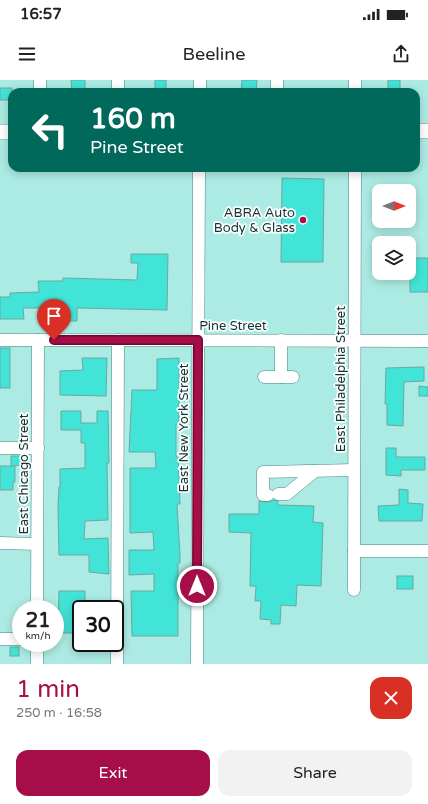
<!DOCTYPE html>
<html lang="en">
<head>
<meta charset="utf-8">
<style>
	:root { --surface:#fff; --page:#f2f2f2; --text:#222; --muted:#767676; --accent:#a50e49 }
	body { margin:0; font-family:"Varela Round",sans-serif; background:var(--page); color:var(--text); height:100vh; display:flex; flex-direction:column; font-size:15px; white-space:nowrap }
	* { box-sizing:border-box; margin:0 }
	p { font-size:13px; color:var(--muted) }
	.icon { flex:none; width:22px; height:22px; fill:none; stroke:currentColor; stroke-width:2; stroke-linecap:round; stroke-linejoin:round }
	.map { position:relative; height:584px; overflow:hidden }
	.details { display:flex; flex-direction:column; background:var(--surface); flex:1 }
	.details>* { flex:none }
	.hud { position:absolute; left:8px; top:8px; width:412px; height:84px; border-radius:12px; box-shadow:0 2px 10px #0003; background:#00695c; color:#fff; overflow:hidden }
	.needle { width:26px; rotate:90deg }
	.tools { position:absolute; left:372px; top:104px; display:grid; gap:8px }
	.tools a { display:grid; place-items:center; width:44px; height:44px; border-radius:8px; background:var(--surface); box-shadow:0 2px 10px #0003; font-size:20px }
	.speed { position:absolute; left:12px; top:520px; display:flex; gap:8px; font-size:20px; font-weight:700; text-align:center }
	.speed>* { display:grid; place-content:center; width:52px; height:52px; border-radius:50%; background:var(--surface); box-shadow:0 2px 10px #0003; line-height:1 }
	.speed small { font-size:10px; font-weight:400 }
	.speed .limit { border:2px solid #111; border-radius:6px; background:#fff; color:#111 }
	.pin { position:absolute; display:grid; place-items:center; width:34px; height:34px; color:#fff; margin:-41px -17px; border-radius:50% 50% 50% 0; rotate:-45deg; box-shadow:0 0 4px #0007 }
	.pin .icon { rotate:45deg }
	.me { position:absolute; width:44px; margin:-22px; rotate:0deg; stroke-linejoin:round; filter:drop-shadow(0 0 3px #0008) }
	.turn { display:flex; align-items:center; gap:14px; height:84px; padding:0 16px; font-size:18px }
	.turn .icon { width:52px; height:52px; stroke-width:2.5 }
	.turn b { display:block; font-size:28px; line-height:34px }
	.round { display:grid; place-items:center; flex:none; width:42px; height:42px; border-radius:12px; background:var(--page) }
	.headline { display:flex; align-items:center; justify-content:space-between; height:68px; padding:0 16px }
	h1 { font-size:24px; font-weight:600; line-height:30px; color:var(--accent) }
	.action { display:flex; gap:8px; margin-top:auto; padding:8px 16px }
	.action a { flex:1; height:46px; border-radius:12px; background:var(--accent); color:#fff; font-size:16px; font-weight:600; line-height:46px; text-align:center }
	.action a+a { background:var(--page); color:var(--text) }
	.status { display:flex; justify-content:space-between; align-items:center; height:28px; padding:0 20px; background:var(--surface); direction:ltr }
	.status svg { height:11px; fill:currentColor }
	header { display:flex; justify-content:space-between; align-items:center; height:52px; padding:0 16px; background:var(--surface); font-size:18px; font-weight:600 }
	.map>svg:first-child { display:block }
	.building { fill:#42e4d7; stroke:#6ba8a1 }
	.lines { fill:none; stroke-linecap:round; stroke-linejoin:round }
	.minor-casing { stroke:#498680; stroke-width:13 }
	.major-casing { stroke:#498680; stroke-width:16 }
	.minor { stroke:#fff; stroke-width:12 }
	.major { stroke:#fff; stroke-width:15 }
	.route-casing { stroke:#6b092f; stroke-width:10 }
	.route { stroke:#a50e49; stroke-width:7 }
	.poi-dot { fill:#a50e49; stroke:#f9fffe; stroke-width:1.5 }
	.labels { text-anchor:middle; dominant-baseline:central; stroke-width:3.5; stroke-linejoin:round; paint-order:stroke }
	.poi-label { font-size:13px; fill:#1a3331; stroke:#f9fffe; text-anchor:end }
	.street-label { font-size:13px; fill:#1a3331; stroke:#f9fffe }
</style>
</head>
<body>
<div class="status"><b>16:57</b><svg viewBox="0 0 49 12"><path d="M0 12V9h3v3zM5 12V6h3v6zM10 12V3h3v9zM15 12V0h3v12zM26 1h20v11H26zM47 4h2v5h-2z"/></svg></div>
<header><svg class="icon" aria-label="menu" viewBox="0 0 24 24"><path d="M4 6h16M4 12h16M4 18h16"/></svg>Beeline<svg class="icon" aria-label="share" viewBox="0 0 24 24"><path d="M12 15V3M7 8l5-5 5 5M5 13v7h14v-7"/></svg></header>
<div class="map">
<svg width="428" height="584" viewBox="0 0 428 584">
	<rect width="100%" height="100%" fill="#acebe3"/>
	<g class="building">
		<polygon points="71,0 85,0 85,12 72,12"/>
		<polygon points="155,0 166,0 166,12 155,11"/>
		<polygon points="242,0 257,0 256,12 241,12"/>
		<rect x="388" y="0" width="12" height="12"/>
		<rect x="0" y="8" width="12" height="12"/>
		<polygon points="282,98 324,99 323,182 281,182"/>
		<polygon points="131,174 168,174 167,230 77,228 77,241 65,241 65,229 62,228 23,228 24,239 0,239 0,217 10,217 10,213 39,212 38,201 63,201 63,198 137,200 138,183 131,183"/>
		<rect x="410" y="178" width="18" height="34"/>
		<rect x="0" y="268" width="10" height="40"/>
		<polygon points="82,278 107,278 106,316 60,315 60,291 83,290"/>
		<polygon points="179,278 179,344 176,344 176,377 178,377 180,424 177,424 180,475 180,483 178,483 178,556 132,556 131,511 154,511 154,494 129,495 129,470 154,470 153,452 130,453 130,388 156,388 155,372 129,372 132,310 157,310 157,279"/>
		<polygon points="424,287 424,301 404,302 403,346 387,345 387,324 385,324 386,288"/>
		<polygon points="419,306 428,307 428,316 419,316"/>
		<polygon points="61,331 81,331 81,343 97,343 97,331 108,331 109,383 107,383 108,440 85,441 84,459 108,458 109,494 89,492 89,475 59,475 58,427 59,407 60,407 60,389 85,388 85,363 81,363 81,350 61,350"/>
		<polygon points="386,368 396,368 396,377 425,377 425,390 401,390 401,396 386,395"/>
		<polygon points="11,376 21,376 21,385 11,386"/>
		<polygon points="0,386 15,386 15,402 13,402 13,410 0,410"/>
		<polygon points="399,409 408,410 408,423 423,424 422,441 379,441 378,426 399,425"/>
		<polygon points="274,420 278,421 278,425 314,426 313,442 323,443 321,506 297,505 296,526 281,525 280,544 271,544 271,540 260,539 261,521 255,521 256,506 250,506 251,453 229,452 229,434 259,434 259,421 268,422"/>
		<rect x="397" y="496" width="16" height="13"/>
		<polygon points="59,511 85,511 85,529 81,529 80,553 58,553"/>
		<rect x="10" y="567" width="9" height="9"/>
	</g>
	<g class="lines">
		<g class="minor-casing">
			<g id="minor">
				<polyline points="118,0 118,12"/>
				<polyline points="200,0 200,12"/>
				<polyline points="40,12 40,0"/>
				<polyline points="277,12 277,0"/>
				<polyline points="355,12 355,0"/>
				<polyline points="0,260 428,261"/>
				<polyline points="264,297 293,297"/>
				<polyline points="281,297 281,260"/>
				<polyline points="0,368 38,368"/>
				<polyline points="278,414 287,414 315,391"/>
				<polyline points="268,415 263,415 263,392 354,390"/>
				<polyline points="0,463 37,464"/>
				<polyline points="354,471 428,471"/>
				<polyline points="354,510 355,88"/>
				<polyline points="37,529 38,260"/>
				<polyline points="0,559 21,559"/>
				<polyline points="37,584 37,563"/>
				<polyline points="117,584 118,260"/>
				<polyline points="197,584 199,88"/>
			</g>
		</g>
		<g class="major-casing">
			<g id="major">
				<polyline points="416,51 428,51"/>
				<polyline points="0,52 12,52"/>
			</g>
		</g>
		<use href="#minor" class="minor"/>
		<use href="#major" class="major"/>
	</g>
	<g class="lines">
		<g class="route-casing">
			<polyline id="route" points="54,260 198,260 197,506"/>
		</g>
		<use href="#route" class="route"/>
	</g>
	<circle class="poi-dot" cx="303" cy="140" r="4"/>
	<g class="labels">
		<g class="poi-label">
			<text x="295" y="133">ABRA Auto<tspan x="295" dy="15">Body &amp; Glass</tspan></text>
		</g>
		<g class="street-label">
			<text x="233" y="246">Pine Street</text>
			<text transform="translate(341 299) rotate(-90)">East Philadelphia Street</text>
			<text transform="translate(184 348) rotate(-90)">East New York Street</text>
			<text transform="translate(24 394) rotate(-90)">East Chicago Street</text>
		</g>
	</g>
</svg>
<div class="tools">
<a><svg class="needle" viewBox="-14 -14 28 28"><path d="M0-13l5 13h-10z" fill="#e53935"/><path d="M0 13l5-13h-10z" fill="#767676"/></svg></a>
<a><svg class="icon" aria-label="layers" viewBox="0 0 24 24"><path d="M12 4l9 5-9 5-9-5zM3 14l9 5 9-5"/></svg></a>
</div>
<div class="speed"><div>21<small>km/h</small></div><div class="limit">30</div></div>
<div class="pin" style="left:54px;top:260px;background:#d93025"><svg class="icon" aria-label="arrive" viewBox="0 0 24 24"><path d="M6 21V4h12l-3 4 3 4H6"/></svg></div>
<svg class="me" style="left:197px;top:506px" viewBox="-20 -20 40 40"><circle r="17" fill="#a50e49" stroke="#fff" stroke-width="3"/><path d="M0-11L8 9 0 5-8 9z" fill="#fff"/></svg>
<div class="hud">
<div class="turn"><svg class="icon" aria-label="left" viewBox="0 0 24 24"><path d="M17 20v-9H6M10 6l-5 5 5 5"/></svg><div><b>160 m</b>Pine Street</div></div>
</div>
</div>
<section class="details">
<div class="headline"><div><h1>1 min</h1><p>250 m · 16:58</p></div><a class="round" style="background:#d93025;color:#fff"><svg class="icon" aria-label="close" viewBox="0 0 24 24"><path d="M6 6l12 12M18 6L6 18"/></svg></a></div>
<div class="action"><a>Exit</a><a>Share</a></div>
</section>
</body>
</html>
